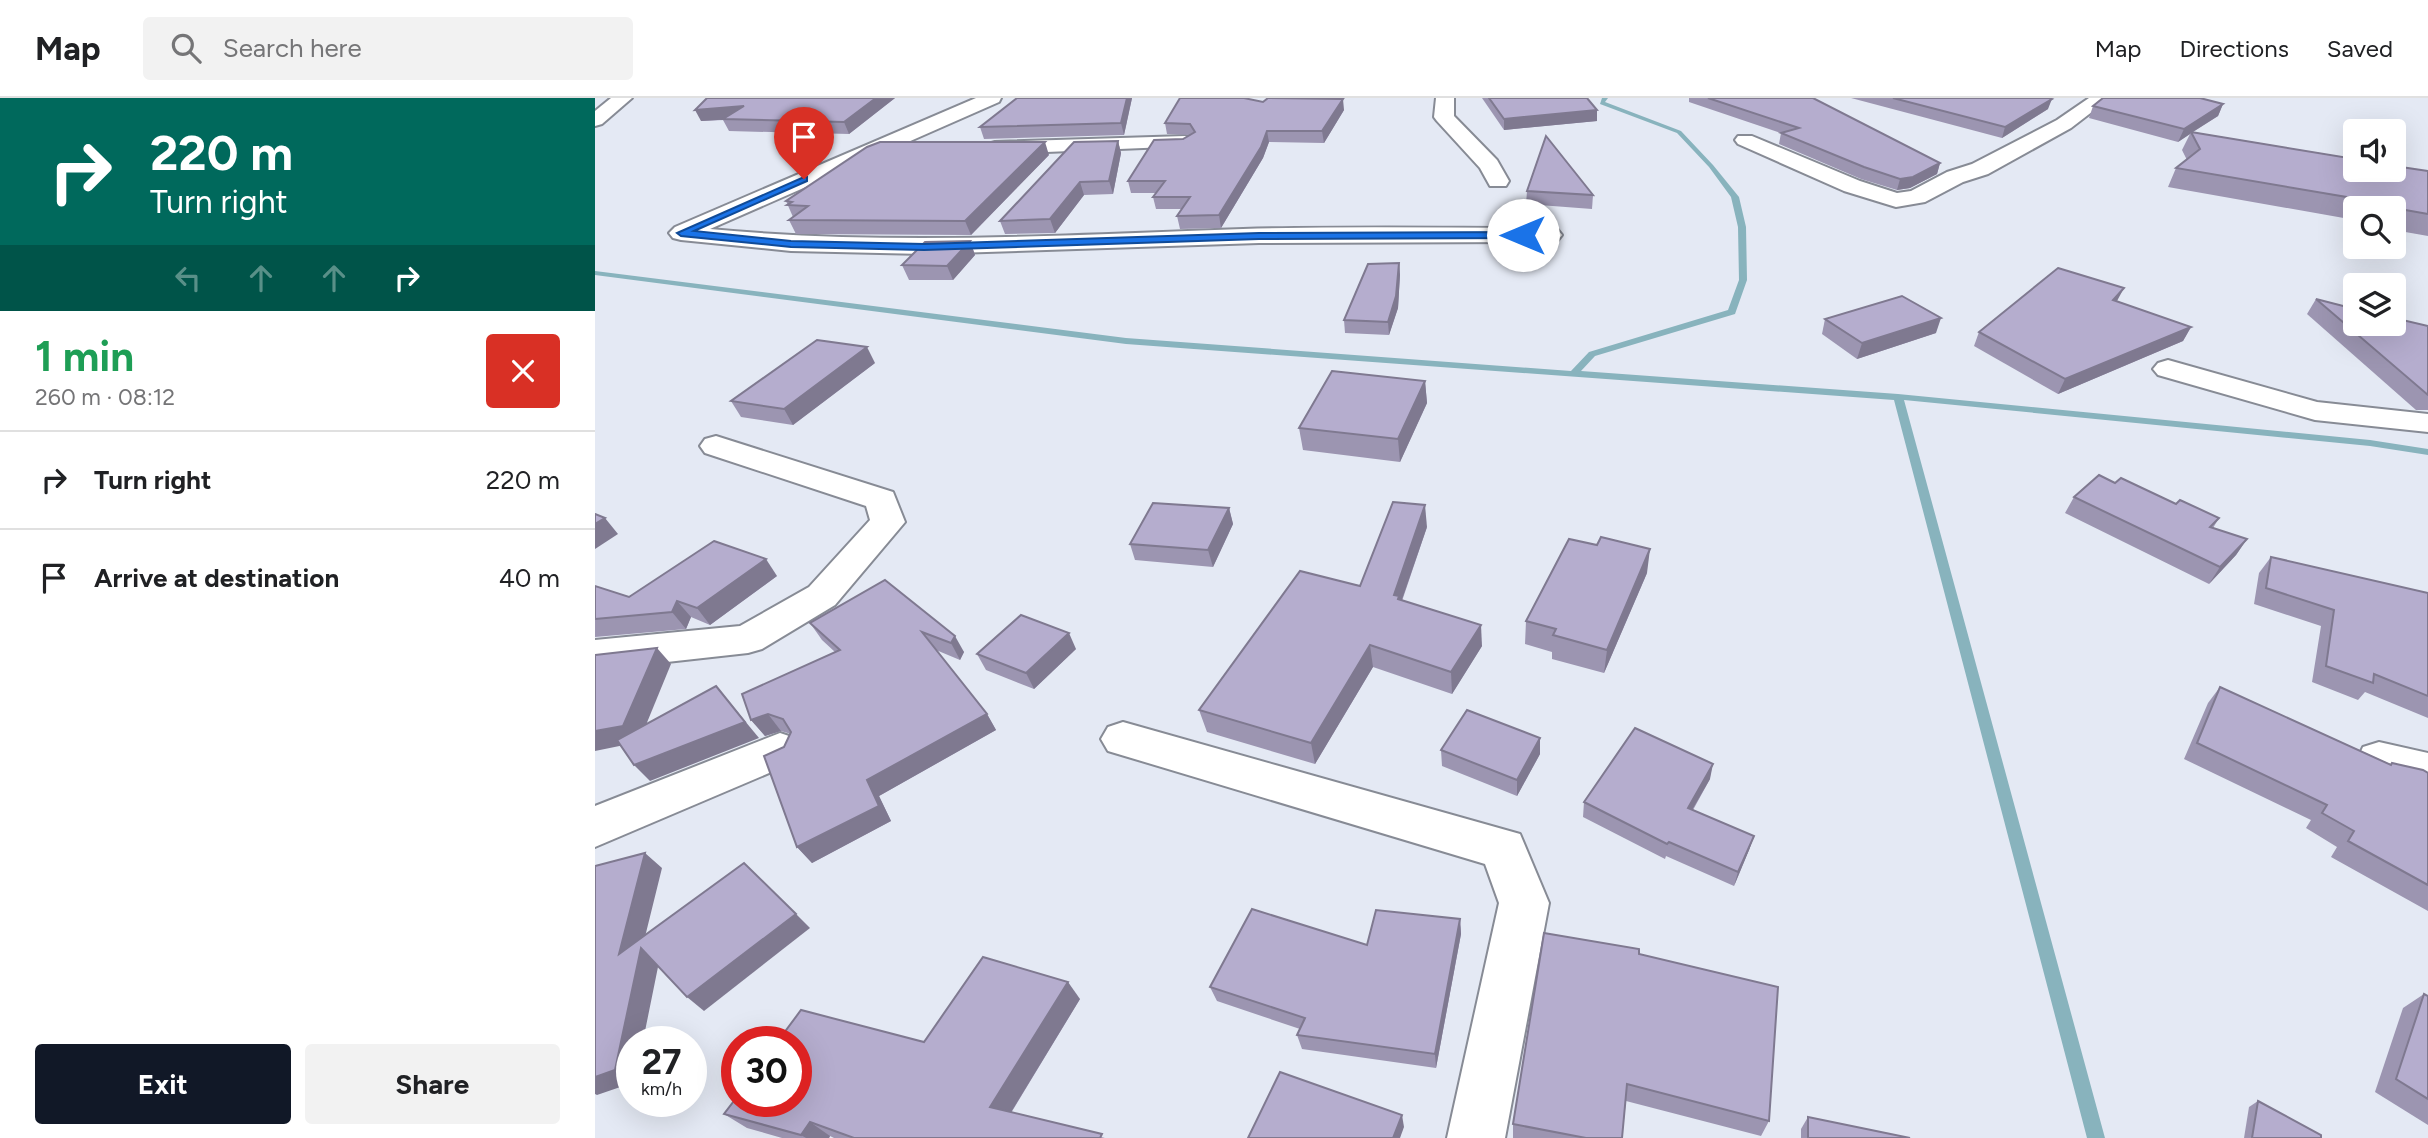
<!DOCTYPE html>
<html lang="en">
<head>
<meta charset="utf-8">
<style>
	:root { --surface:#fff; --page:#f2f2f2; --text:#202124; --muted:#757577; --line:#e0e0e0; --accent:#111827 }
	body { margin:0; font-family:Figtree,sans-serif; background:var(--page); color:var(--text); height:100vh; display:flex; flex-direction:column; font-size:26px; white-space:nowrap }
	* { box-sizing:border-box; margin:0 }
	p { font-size:23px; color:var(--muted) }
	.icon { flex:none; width:38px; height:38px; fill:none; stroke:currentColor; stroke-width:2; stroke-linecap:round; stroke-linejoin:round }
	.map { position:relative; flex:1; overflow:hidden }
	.panel { display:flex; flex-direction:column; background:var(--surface); width:595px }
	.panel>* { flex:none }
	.hud { background:#00695c; color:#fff; overflow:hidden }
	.buttons { position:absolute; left:1748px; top:21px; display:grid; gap:14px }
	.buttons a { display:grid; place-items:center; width:63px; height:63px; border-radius:7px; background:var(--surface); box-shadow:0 7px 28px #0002; font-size:35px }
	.speed { position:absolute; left:21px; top:928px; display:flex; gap:14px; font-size:35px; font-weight:700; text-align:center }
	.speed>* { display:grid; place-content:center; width:91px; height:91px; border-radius:50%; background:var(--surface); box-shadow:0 7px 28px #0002; line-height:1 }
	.speed small { font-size:18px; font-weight:400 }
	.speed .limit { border:10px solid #d22; background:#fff; color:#111 }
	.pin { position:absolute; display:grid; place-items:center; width:60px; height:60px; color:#fff; margin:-72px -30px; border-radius:50% 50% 50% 0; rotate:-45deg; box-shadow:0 0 7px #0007 }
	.pin .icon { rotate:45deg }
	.me { position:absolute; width:77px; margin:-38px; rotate:270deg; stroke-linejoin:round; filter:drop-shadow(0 0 5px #0008) }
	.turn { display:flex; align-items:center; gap:24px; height:147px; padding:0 35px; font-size:32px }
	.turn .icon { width:91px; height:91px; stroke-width:2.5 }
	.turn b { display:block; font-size:49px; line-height:60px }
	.lanes { display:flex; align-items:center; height:66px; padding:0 35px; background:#0003; justify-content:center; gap:35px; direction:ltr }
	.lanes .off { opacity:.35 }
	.round { display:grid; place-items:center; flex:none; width:74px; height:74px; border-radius:7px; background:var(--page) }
	.headline { display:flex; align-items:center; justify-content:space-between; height:119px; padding:0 35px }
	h1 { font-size:42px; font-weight:700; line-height:52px; color:#1e9e55 }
	.action { display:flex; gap:14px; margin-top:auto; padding:14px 35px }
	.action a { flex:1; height:80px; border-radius:7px; background:var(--accent); color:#fff; font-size:28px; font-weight:700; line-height:80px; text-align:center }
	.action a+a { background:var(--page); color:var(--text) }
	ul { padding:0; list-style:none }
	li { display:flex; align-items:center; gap:21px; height:98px; padding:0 35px; border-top:2px solid var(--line) }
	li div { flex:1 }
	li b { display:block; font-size:26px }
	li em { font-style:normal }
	header { display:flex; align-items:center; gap:42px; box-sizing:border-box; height:98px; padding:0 35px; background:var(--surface); border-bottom:2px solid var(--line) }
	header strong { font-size:33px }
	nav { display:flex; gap:38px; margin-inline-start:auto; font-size:24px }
	.search { width:490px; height:63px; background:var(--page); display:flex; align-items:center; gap:18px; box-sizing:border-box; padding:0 24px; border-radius:7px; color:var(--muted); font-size:26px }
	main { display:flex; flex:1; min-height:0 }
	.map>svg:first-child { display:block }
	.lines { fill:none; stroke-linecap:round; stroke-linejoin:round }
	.stream { fill:#88b3bd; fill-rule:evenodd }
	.minor-casing { stroke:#878b95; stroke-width:4 }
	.minor { fill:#fff; fill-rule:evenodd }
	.wall { fill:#9c95b1 }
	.shaded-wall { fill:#7f7990 }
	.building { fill:#b5adce; stroke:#7f7990; stroke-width:2 }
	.route { fill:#1a73e8; stroke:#114b97; stroke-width:2 }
</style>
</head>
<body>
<header>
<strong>Map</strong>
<div class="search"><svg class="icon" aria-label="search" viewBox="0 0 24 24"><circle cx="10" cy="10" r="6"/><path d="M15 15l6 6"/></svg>Search here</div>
<nav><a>Map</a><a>Directions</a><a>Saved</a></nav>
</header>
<main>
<section class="panel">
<div class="hud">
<div class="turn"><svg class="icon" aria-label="right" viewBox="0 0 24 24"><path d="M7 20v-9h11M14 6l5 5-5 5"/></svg><div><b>220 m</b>Turn right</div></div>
<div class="lanes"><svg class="icon off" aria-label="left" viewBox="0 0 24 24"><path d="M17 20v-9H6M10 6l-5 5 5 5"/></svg><svg class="icon off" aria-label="ahead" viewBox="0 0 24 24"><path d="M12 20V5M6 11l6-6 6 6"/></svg><svg class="icon off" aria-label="ahead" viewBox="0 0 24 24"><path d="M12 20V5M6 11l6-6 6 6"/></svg><svg class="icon" aria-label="right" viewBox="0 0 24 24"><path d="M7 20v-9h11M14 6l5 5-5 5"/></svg></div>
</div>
<div class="headline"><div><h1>1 min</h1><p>260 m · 08:12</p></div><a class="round" style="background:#d93025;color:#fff"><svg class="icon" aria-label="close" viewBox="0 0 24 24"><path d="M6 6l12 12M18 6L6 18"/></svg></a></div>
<ul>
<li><svg class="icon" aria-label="right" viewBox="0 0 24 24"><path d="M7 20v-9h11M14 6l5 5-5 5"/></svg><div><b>Turn right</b></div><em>220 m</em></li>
<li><svg class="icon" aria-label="arrive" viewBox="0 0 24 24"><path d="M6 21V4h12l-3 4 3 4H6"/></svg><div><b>Arrive at destination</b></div><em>40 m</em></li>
</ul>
<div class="action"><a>Exit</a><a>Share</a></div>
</section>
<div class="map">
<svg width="1833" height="1040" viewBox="0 0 1833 1040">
	<rect width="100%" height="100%" fill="#e4e9f4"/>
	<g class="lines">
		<polygon class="stream" points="1007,0 1013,0 1010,4 1086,33 1118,67 1144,99 1151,129 1152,182 1140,216 1000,258 986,273 1303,296 1775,342 1833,351 1833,357 1775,348 1309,302 1510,1040 1492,1040 1299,302 531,246 0,177 0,173 531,240 976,273 994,254 1133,212 1144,182 1143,129 1136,99 1114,69 1082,35 1005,6"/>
		<g class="minor-casing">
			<g id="minor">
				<polygon points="16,0 37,0 7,26 0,28 0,13"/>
				<path d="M381,0H406L404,4L115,131C293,148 471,137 648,131C750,128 853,130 955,130L963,132L967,137L963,142L955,144L664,145L329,156L196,153L86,142L78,140L74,135L80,129Z"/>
				<polygon points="841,0 859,0 859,18 902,62 914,83 911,88 895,88 885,70 842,23 839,19"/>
				<polygon points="1494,0 1515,0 1476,30 1393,76 1368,84 1330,104 1301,109 1249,93 1143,46 1140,42 1143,38 1157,38 1265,83 1302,95 1316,93 1352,74 1377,66 1462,22"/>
				<polygon points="590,38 597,40 600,44 597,48 400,56 393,54 390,50 393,46 400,44"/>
				<polygon points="1573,262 1722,304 1833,316 1833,334 1720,322 1563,277 1558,271 1563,265"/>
				<polygon points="121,338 298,394 310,424 240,507 167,551 153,555 0,572 0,542 145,528 214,489 275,422 271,408 110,355 105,348 110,341"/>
				<polygon points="528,624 925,736 954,805 910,1040 852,1040 904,805 890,766 513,653 506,641 513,629"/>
				<polygon points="185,635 200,640 207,652 200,664 0,749 0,708"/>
				<polygon points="1784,644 1833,655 1833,691 1768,675 1762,662 1768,649"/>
			</g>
		</g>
		<use href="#minor" class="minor"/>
	</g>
	<g class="wall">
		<polygon points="112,0 300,0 254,36 134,33 128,22 106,23"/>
		<polygon points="422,0 537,0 529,37 389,41 385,29"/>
		<polygon points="887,0 992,0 1002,12 1002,23 909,32"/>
		<polygon points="1094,0 1218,0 1345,65 1342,76 1315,90 1302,92 1266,81 1184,46 1186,35 1094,4"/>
		<polygon points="1256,0 1454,0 1453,11 1407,40"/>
		<polygon points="668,4 749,12 729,45 674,44 668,60 626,130 585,131 582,118 587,111 561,111 558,99 561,95 536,95 533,83 594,37 572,36 570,25"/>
		<polygon points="1628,6 1623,18 1598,34 1833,73 1833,138 1799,132 1799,110 1760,110 1760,122 1573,89 1581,70 1592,62 1587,52 1595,36 1583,44 1494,20 1498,8"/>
		<polygon points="523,43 526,55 518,96 489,97 460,135 410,136 405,123"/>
		<polygon points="454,57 376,137 201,136 194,122 198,119 191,103"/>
		<polygon points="932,93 998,97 997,111 931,106"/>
		<polygon points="375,143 380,157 358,182 314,182 307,167"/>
		<polygon points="804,165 805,177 803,210 794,237 750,235 749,222"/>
		<polygon points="1721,201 1833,228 1833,312 1821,312 1712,216"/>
		<polygon points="1522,203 1596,229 1588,243 1463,296 1379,248 1384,234"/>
		<polygon points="1230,221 1341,235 1262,261 1227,236"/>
		<polygon points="280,265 198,327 146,319 136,303"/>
		<polygon points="830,283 832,305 805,364 708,352 704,330"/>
		<polygon points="1520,385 1624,420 1618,430 1652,441 1641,457 1614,486 1470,415 1479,399"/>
		<polygon points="634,410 638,426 618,469 540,462 535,446"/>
		<polygon points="832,429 807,503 887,548 857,596 778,569 720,666 612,634 604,612 765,488"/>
		<polygon points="1676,459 1833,495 1833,620 1770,594 1763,602 1717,584 1726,528 1659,506 1664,475"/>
		<polygon points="1052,475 1009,575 957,561 957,554 930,546 931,523"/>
		<polygon points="182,478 115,527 96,519 91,531 0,539 0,488 34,499"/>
		<polygon points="290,482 369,554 365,562 341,552 392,616 401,632 284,698 296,723 217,765 202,749 196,636 186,633 170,638 156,622 240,554 227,542 215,525"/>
		<polygon points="481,551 439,591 391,572 382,556"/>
		<polygon points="1625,589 1795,666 1797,665 1833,675 1833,813 1736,759 1742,749 1711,730 1716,722 1589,661 1613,605"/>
		<polygon points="846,652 945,656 922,698 847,668"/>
		<polygon points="1115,681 1098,712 1159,738 1154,752 1139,788 1071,758 1070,761 988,719 989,704"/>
		<polygon points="865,821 866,836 841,970 707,951 702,937 705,931 622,903 615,889 772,847"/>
		<polygon points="1044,856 1174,1023 1166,1038 1031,1003 1027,1040 918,1040 918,1026"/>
		<polygon points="1829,896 1833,898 1833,1027 1780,994 1808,910"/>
		<polygon points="485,901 416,1015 510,1040 239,1040 235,1038 234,1040 187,1040 152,1030 129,1016 329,944"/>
		<polygon points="1663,1003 1726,1040 1649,1040 1654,1009"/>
		<polygon points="1213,1019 1315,1040 1206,1040 1206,1031"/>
	</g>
	<g class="shaded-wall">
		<polygon points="281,0 300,0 254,36 249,24"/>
		<polygon points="532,0 537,0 529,37 526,25"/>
		<polygon points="748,1 749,12 729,45 727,33"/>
		<polygon points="1457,1 1453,11 1407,40 1410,29"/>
		<polygon points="1628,6 1623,18 1596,35 1596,34 1595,36 1583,44 1589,31"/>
		<polygon points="149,8 155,20 106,23 100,12"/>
		<polygon points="1002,12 1002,23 909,32 909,21"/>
		<polygon points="672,33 674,44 668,60 626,130 624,117"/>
		<polygon points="523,43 526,55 518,96 514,83"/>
		<polygon points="450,44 454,57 376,137 370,123"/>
		<polygon points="1345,65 1342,76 1315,90 1302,92 1305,81"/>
		<polygon points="485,84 489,97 460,135 455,121"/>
		<polygon points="375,143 380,157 358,182 352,168"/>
		<polygon points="804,165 805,177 803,210 794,237 793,224"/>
		<polygon points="1529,190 1522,203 1518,202"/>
		<polygon points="1346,220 1341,235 1262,261 1267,245"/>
		<polygon points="1596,229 1588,243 1463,296 1470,281"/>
		<polygon points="272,249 280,265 198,327 189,311"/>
		<polygon points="830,283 832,305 805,364 803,341"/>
		<polygon points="830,407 832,429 805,507 799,497"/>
		<polygon points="634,410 638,426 618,469 613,452"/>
		<polygon points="10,420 23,436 0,451 0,426"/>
		<polygon points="1652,441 1641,457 1614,486 1625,469"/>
		<polygon points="1055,451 1052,475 1009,575 1012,552"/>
		<polygon points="171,461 182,478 115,527 102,510"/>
		<polygon points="82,503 96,519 91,531 77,514"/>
		<polygon points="886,527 887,548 857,596 856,574"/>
		<polygon points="474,535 481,551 439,591 431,575"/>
		<polygon points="360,538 369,554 365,562 356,545"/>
		<polygon points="775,547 778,569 720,666 716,645"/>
		<polygon points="62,550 76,566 44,644 0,653 0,633"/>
		<polygon points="121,588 164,640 55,683 39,667"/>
		<polygon points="173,616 186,633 170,638 156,622"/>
		<polygon points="392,616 401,632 284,698 296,723 217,765 202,749 272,682"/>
		<polygon points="945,640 945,656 922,698 922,682"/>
		<polygon points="1118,666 1115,681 1090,724 1093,710"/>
		<polygon points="1159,738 1154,752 1139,788 1143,774"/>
		<polygon points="50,755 67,770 47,851 64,864 48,943 37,943 37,985 2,997 0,996 0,979 24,856"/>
		<polygon points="201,816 215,830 109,913 92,899"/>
		<polygon points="865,821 866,836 841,970 840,956"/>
		<polygon points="473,884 485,901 410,1024 395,1009"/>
		<polygon points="807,1017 809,1029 805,1040 798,1040"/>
		<polygon points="215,1024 235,1038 234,1040 211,1040 206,1037"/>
	</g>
	<g class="building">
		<polygon points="112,0 281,0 249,24 128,21 149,8 100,12"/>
		<polygon points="422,0 532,0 526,25 385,29"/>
		<polygon points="585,0 649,0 668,4 673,0 748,1 727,33 672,33 666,49 624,117 582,118 595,99 558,99 570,83 533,83 559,42 588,41 600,34 595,26 570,25"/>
		<polygon points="894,0 992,0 1002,12 909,21"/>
		<polygon points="1113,0 1218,0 1345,65 1318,79 1305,81 1269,69 1186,35 1204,30"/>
		<polygon points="1298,0 1454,0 1457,1 1410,29"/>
		<polygon points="1508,0 1605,0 1628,6 1589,31 1498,8"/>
		<polygon points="1596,34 1760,61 1760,72 1799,72 1799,68 1833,73 1833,116 1788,108 1787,105 1581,70 1605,51"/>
		<polygon points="951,38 998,97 932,93"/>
		<polygon points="523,43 514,83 485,84 455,121 405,123 479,44"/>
		<polygon points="285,44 450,44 370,123 194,122 213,108 192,107 197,104 191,103 272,49"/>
		<polygon points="375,143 352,168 307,167 330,144"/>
		<polygon points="804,165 801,198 793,224 749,222 773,166"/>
		<polygon points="1463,170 1529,190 1518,202 1596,229 1470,281 1384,234"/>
		<polygon points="1307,198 1346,220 1267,245 1230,221"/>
		<polygon points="1721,201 1760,211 1760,226 1799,226 1799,220 1833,228 1833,297"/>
		<polygon points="222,242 272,249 189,311 136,303"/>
		<polygon points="737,273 830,283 803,341 704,330"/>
		<polygon points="1504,377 1520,385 1526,380 1581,406 1585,402 1624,420 1615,429 1652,441 1625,469 1479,399"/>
		<polygon points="798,404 830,407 799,497 804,498 803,501 886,527 856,574 775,547 716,645 604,612 705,473 765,488"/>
		<polygon points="558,405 634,410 613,452 535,446"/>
		<polygon points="0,416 10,420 0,426"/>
		<polygon points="1006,439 1055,451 1012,552 958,537 961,531 931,523 974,441 1002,447"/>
		<polygon points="119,443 171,461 102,510 82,503 77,514 0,521 0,488 34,499"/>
		<polygon points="1676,459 1833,495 1833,598 1779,576 1778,585 1731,568 1739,512 1671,490"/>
		<polygon points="290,482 360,538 356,545 327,534 392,616 272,682 284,708 202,749 169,658 189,649 196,634 188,621 173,616 156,622 147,596 245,552 215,525"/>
		<polygon points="426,517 474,535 431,575 382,556"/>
		<polygon points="62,550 28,628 0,633 0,557"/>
		<polygon points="121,588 150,624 39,667 22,642"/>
		<polygon points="1625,589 1796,667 1797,665 1828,672 1833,675 1833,787 1753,743 1759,733 1727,715 1732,707 1602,645"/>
		<polygon points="872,612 945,640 922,682 846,652"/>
		<polygon points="1040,630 1118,666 1093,710 1159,738 1143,774 1074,744 1072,746 989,704"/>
		<polygon points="50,755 24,856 149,765 201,816 92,899 46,850 20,972 0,979 0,768"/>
		<polygon points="657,811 772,847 781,812 865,821 840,956 702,937 710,920 615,889"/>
		<polygon points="949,835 1044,851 1044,856 1183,889 1174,1023 1032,986 1027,1040 991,1040 918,1026"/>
		<polygon points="388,859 473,884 395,1009 507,1036 505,1040 259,1040 215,1024 206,1037 129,1016 142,999 142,1003 201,1003 201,943 183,943 206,912 329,944"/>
		<polygon points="1829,896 1833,898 1833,1001 1801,981"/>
		<polygon points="685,974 807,1017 798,1040 653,1040"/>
		<polygon points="1663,1003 1726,1037 1726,1040 1657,1040"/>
		<polygon points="1213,1019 1315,1040 1213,1040"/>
	</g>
	<polygon class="route" points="209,79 212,79 212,83 99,133 196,143 329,146 664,135 928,134 933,137 928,140 664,141 329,152 196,149 86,138 82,135"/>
</svg>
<div class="buttons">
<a><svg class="icon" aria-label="sound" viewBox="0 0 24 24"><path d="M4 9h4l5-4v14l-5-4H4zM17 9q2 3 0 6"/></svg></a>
<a><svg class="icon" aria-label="search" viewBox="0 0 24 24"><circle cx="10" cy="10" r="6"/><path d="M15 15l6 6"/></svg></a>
<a><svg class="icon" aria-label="layers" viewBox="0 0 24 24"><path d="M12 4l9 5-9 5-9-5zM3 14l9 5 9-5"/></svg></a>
</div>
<div class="speed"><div>27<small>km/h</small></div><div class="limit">30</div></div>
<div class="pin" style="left:209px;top:81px;background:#d93025"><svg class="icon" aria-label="arrive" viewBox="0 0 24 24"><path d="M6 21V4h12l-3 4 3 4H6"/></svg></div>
<svg class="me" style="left:928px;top:137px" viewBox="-20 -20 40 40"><circle r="19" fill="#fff"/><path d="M0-13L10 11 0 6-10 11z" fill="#1a73e8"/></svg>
</div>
</main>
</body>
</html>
